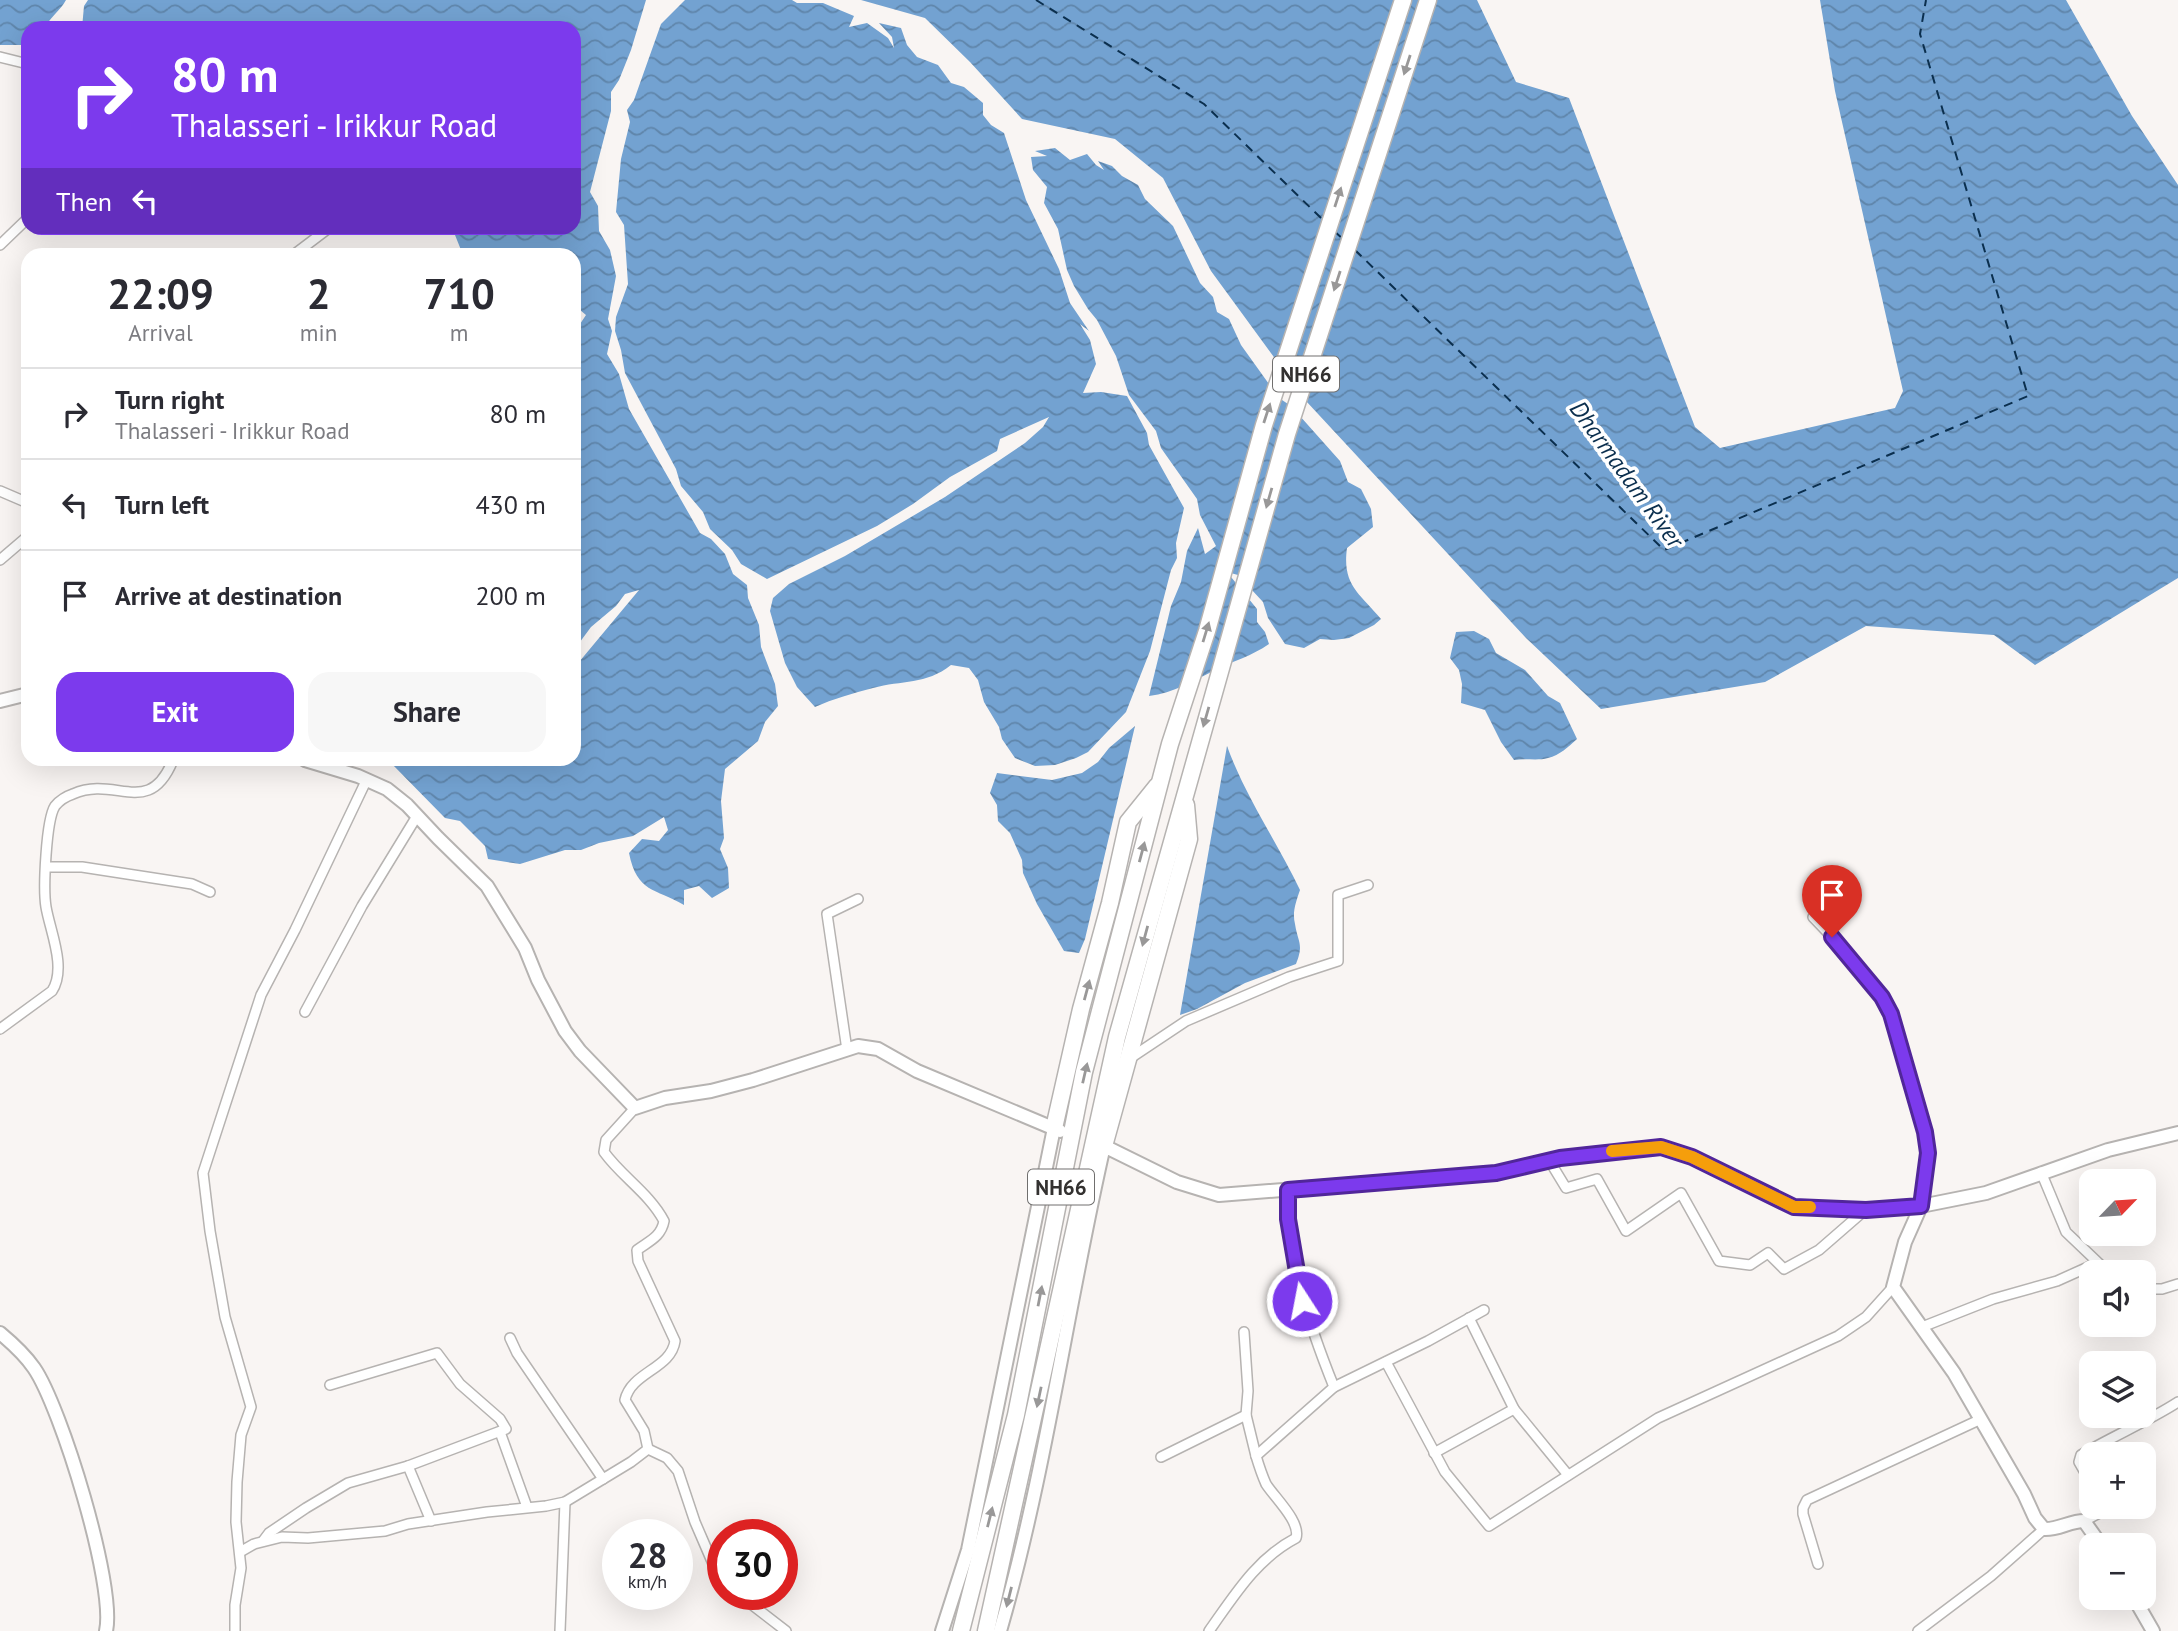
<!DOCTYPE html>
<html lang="en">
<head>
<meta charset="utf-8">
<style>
	:root { --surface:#fff; --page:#f7f7f7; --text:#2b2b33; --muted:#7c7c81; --line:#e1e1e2; --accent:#7c3aed }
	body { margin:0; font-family:"PT Sans",sans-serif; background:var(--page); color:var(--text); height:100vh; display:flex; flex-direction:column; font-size:26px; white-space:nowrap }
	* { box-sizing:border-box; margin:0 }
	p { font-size:23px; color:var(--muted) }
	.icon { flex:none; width:38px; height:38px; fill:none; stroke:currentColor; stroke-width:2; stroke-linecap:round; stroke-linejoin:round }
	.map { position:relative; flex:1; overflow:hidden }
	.panel { position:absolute; left:21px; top:248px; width:560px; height:518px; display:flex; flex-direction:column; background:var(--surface); border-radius:21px; box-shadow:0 7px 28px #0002 }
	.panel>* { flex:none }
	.top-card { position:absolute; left:21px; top:21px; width:560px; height:214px; border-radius:21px; box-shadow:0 7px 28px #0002; background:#7c3aed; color:#fff; overflow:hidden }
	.needle { width:46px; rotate:65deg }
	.fabs { position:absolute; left:2079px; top:1169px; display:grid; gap:14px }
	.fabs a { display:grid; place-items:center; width:77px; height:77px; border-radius:14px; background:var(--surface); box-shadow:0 7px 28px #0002; font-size:35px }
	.speed { position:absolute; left:602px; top:1519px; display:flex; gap:14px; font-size:35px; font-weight:700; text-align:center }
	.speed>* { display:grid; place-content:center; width:91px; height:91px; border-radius:50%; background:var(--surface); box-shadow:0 7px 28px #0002; line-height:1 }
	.speed small { font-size:18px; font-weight:400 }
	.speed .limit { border:10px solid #d22; background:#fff; color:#111 }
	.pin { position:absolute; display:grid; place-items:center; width:60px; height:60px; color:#fff; margin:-72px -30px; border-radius:50% 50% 50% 0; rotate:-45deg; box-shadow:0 0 7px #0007 }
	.pin .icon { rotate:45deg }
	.me { position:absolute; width:77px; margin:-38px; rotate:349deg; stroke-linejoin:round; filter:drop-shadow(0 0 5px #0008) }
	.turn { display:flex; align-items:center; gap:24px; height:147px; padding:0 35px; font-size:32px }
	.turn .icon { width:91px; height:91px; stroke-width:2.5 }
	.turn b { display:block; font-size:49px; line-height:60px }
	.then { display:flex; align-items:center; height:66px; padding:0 35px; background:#0003; gap:14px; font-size:26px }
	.eta { display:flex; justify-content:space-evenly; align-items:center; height:119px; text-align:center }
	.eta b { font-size:42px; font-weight:700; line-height:49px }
	.action { display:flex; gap:14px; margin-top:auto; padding:14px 35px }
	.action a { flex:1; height:80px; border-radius:21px; background:var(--accent); color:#fff; font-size:28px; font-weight:700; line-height:80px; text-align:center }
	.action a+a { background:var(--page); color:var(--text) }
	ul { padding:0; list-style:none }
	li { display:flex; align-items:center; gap:21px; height:91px; padding:0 35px; border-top:2px solid var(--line) }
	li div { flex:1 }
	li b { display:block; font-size:26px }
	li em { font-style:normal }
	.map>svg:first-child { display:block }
	.water { fill:url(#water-waves) }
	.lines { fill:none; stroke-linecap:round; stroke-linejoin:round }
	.ferry { stroke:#0b2f4e; stroke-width:2; stroke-dasharray:9 7; stroke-linecap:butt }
	.street-casing { stroke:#b6b3b1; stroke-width:12 }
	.secondary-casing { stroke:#b6b3b1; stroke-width:16 }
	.highway-casing { stroke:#b6b3b1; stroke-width:19 }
	.street { stroke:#fff; stroke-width:9 }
	.secondary { stroke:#fff; stroke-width:12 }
	.highway { stroke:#fff; stroke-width:16 }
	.oneway { fill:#999898 }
	.route-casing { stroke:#51269a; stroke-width:18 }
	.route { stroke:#7c3aed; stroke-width:12 }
	.slow { stroke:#f59e0b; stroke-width:12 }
	.labels { text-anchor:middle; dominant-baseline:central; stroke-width:7; stroke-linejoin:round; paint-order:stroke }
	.shield { fill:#fff; stroke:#706f6e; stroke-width:2 }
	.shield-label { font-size:21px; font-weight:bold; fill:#333130 }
	.water-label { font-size:24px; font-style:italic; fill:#0b2f4e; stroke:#fff }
</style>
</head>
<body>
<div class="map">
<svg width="2178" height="1631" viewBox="0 0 2178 1631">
	<defs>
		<pattern id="water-waves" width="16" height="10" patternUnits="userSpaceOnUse" patternTransform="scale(1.75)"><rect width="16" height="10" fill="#73a2d1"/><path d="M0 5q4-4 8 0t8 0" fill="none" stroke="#5f85aa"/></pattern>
	</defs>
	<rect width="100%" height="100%" fill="#f9f5f3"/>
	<g class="water">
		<path d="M0,0H66C60,11 50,17 45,28H28V45H0Z"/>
		<path d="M88,0H646L631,50L619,80L611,92V111L590,192L598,206L599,231L610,250L616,276L608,319L612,331L607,354L619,374L629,409L700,533L711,539L725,554L733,574L747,585L748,598L759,625L761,647L775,684L778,706L765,722L758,741L725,769L721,801L724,838L720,849L728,868L729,888L712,898L699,886L684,890V905C655,888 637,893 629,853L642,839L659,841L668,830L664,817L633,836L599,843L581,850H565L520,864L488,859L485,846L460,821L445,818L391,763L393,760H574V668L639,590L625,594L616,606L591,627L574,650V333L586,315L574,305V256L463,255L455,235L448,228H574V28H82L84,6Z"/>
		<path d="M685,0H792L797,3H823L854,16L849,27L867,23L888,38L894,48L892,37L879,23L901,28L907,45L917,57L938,65L951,83L964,87L983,103V115L991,125L1004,133L1026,200L1059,269L1070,303L1089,331L1080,324L1090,340L1096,364L1083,393L1101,392L1127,396L1147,433L1149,445L1184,508L1176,543L1177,558L1171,570L1150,651L1126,712L1088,752L1076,758L1055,765L1035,766L1015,758L1002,739L999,727L984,702L978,680L969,668L951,665C926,685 902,680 873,688C853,693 833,699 815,707L797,687L785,663L770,611L773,598L789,584L845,556L945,497L1025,443L1043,427L1049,417L1000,439L997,451L950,477L913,504L877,526L767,579L741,564L732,550L710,529L703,512L681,486L676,469L625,373L621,350L615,331L616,317L628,284L624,225L616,212L621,159L630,122L627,110L634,100L661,24Z"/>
		<polygon points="861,0 1477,0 1516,82 1569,98 1695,427 1720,448 1895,408 1903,391 1835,91 1820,0 2066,0 2132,116 2178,185 2178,578 2035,665 1994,635 1866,626 1765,682 1601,709 1526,638 1306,401 1211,271 1163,178 1115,139 1022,119 970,62 925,18"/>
		<path d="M1055,148L1070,160L1087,154L1096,165L1104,170L1098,161L1112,166L1122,176L1138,185L1145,199L1173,226L1200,283L1213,297L1217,312L1229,319L1241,345L1279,398L1291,406L1340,461L1348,482L1361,489L1371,509L1373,527L1347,548C1342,585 1359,593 1381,619L1374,625L1349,638L1334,640L1320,639L1304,648L1285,644L1268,618L1263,602L1238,575L1227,572L1257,609V622L1265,632L1269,644C1252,656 1233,661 1215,670C1193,681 1174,693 1149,696L1171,606L1181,582L1187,551L1198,528L1205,554L1216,546L1200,515L1197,499L1161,448L1156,431L1129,395L1116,356L1097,320L1088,309L1074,286L1067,270L1058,229L1044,203L1047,187L1033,170L1031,157L1047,156L1035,151Z"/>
		<path d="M1474,631L1489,639L1496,653L1525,670L1548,696L1560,703L1577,739C1568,747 1560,755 1548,758C1538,761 1525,758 1514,760L1501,742L1485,710L1461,703L1462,684L1459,670L1450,658L1456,632Z"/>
		<polygon points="1135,726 1085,939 1079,953 1064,951 1037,904 1023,873 1022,860 1010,833 998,821 997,805 990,793 997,773 1052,780 1082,773 1098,762 1109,748"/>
		<path d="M1227,746C1245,796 1277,842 1300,890C1296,902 1292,912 1295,924C1298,943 1304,944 1296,964L1245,983L1197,1009L1180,1015Z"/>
	</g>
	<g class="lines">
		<g class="ferry">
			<polyline points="1036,0 1204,104 1323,220"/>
			<polyline points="1334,231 1343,239"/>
			<polyline points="1355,250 1664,550 2028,396 1920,34 1926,0"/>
		</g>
		<g class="street-casing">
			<g id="street">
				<polyline points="0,57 28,64"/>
				<polyline points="0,245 28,218"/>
				<polyline points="292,256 329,228"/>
				<polyline points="0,491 28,503"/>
				<polyline points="0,560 28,536"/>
				<polyline points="46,867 82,867 192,884 210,892"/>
				<path d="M1813,917C1842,947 1871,978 1891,1014L1925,1132L1928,1153L1921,1206"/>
				<polyline points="305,1012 362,906 417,816"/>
				<path d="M0,1029L52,991C67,968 50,931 46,907C43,889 46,820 55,806C59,801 67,796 73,794C116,775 149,819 173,760"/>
				<polyline points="847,1050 827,914 858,899"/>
				<polyline points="1129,1059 1186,1021 1289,977 1338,961 1338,895 1368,885"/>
				<polyline points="1549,1160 1566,1188 1597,1179 1626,1231 1681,1193 1719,1261 1750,1265 1768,1253 1784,1269 1819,1250 1865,1210"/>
				<polyline points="2041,1172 2066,1232 2108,1272"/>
				<polyline points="2144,1289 2162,1289 2178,1284"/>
				<polyline points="1469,1318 1514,1409 1568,1475"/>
				<polyline points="1922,1327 1993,1299 2057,1281 2097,1263"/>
				<polyline points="1244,1332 1248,1391 1246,1415 1256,1456"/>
				<polyline points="510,1338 517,1353 603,1479"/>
				<polyline points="1386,1362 1445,1472 1489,1526 1658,1418 1838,1336 1866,1317 1893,1287"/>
				<polyline points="1334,1387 1428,1341 1484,1310"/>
				<polyline points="500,1432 527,1507"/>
				<polyline points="648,1449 667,1458 678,1471 695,1522 714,1566 723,1578"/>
				<polyline points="1434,1453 1514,1409"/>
				<polyline points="1161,1457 1246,1415"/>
				<polyline points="408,1466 431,1521"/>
				<path d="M2091,1483L2079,1462L2081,1455C2113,1436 2147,1422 2178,1402"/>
				<polyline points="2084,1521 2111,1507"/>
				<polyline points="263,1541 269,1533 306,1508 348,1483 408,1466 506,1429 500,1419 460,1384 437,1353 330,1385"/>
				<path d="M240,1552L254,1544L282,1537L308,1538L385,1531L408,1524L487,1512L546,1506L565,1502L631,1462L648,1449L644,1431L625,1400C631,1372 671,1369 675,1341L638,1261L637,1250C649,1241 661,1237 664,1221C649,1193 622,1177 604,1152L606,1140L635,1108"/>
				<polyline points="1818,1564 1803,1514 1803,1508 1807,1500 1979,1420"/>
				<polyline points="738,1594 786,1631"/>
				<polyline points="235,1631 235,1605 241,1568 236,1522 237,1482 241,1435 251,1407 225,1317 210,1231 203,1173 261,995 295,930 367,779"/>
				<polyline points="560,1631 565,1502"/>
				<path d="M1209,1631C1234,1596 1256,1559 1296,1538C1301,1522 1275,1498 1266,1484C1262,1475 1259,1466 1256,1456L1334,1387C1307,1320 1289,1263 1288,1190"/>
				<polyline points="1918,1631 1991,1576 2044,1529"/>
			</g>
		</g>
		<g class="secondary-casing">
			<g id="secondary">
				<polyline points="0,701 28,694"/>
				<polyline points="305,760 358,776 387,789 407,805 438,838 487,886 525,948 538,980 565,1031 580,1051 635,1108 665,1098 711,1091 753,1080 858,1046 878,1049 917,1071 1060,1131"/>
				<path d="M1921,1206L1905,1242L1893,1287L1954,1373L2024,1494L2035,1518L2044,1529C2058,1530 2070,1521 2084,1521L2101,1545"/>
				<path d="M0,1333C12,1343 25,1355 34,1368C61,1407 116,1586 106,1631"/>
				<polyline points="2134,1598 2153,1631"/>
				<polyline points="942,1631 968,1550 1054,1128"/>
				<path d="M1000,1631C1046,1472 1067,1307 1104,1146L1177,1182L1219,1195L1496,1173L1560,1158L1661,1147L1692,1157L1794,1207L1865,1210L1921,1206L1986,1193L2108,1150L2178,1133"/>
			</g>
		</g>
		<g class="highway-casing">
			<g id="highway">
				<polyline points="1054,1128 1081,1009 1110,903 1128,822 1157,786"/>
				<polyline points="1104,1146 1189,839 1186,805"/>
				<polyline points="961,1631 1016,1415 1084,1072 1170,744 1207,631 1264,425 1403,0"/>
				<polyline points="986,1631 1117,1037 1287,434 1428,0"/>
			</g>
		</g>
		<use href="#street" class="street"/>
		<use href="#secondary" class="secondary"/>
		<use href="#highway" class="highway"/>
	</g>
	<defs><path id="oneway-solid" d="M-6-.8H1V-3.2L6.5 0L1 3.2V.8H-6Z" transform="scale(1.75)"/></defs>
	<g class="oneway">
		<use href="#oneway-solid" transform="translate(1407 65) rotate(108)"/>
		<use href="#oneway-solid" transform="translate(1338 197) rotate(-72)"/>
		<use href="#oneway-solid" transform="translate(1337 281) rotate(108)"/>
		<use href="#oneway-solid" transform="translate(1267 413) rotate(-72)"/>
		<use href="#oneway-solid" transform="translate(1269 498) rotate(106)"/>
		<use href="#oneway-solid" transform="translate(1206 632) rotate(-73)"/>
		<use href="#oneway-solid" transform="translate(1206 717) rotate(106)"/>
		<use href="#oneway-solid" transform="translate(1142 852) rotate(-75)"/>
		<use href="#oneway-solid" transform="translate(1145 936) rotate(105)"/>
		<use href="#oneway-solid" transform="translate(1087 990) rotate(-75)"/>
		<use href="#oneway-solid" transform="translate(1085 1073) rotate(-77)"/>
		<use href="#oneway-solid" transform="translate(1040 1296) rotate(-79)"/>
		<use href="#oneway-solid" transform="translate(1039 1397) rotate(102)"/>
		<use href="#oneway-solid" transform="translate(990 1517) rotate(-76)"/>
		<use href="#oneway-solid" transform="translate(1009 1597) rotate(104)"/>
	</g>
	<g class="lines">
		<g class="route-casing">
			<polyline id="route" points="1302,1301 1288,1219 1288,1190 1496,1173 1560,1158 1661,1147 1692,1157 1794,1207 1866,1210 1921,1206 1928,1153 1925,1132 1891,1014 1882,997 1832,937"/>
		</g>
		<use href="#route" class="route"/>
		<polyline class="slow" points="1612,1151 1661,1147 1692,1157 1794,1207 1810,1207"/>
	</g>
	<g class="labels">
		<g class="shield">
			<rect x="1273" y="356.5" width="66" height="35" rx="5"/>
			<rect x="1028" y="1169.5" width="66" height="35" rx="5"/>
		</g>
		<g class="shield-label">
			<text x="1306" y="374">NH66</text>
			<text x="1061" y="1187">NH66</text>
		</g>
		<g class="water-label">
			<text transform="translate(1627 474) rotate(54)">Dharmadam River</text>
		</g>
	</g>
</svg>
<div class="fabs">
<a><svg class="needle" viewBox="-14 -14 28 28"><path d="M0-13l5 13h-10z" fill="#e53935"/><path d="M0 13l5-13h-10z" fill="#7c7c81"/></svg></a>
<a><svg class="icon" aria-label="sound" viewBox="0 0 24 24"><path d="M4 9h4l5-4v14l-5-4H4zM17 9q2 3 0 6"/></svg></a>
<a><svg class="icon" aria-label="layers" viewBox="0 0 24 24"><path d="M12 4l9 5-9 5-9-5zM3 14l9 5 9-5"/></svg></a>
<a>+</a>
<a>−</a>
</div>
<div class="speed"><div>28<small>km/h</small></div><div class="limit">30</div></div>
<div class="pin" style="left:1832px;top:937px;background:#d93025"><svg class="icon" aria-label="arrive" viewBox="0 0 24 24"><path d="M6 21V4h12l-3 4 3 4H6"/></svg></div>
<svg class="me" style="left:1302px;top:1301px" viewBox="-20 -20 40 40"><circle r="17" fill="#7c3aed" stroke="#fff" stroke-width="3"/><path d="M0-11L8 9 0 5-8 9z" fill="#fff"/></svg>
<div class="top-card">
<div class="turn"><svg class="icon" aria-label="right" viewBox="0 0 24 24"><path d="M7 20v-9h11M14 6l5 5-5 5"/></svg><div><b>80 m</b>Thalasseri - Irikkur Road</div></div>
<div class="then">Then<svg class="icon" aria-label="left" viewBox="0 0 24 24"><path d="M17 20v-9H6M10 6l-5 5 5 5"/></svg></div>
</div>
<section class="panel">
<div class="eta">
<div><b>22:09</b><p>Arrival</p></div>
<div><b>2</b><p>min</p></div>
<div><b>710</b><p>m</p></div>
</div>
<ul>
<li><svg class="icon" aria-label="right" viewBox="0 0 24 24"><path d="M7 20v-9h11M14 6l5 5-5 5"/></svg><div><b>Turn right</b><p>Thalasseri - Irikkur Road</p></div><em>80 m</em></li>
<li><svg class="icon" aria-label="left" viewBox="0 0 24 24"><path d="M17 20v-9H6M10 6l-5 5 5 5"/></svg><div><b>Turn left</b></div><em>430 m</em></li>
<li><svg class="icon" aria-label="arrive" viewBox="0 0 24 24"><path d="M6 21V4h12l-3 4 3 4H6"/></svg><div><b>Arrive at destination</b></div><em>200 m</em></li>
</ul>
<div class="action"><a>Exit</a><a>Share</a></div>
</section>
</div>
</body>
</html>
